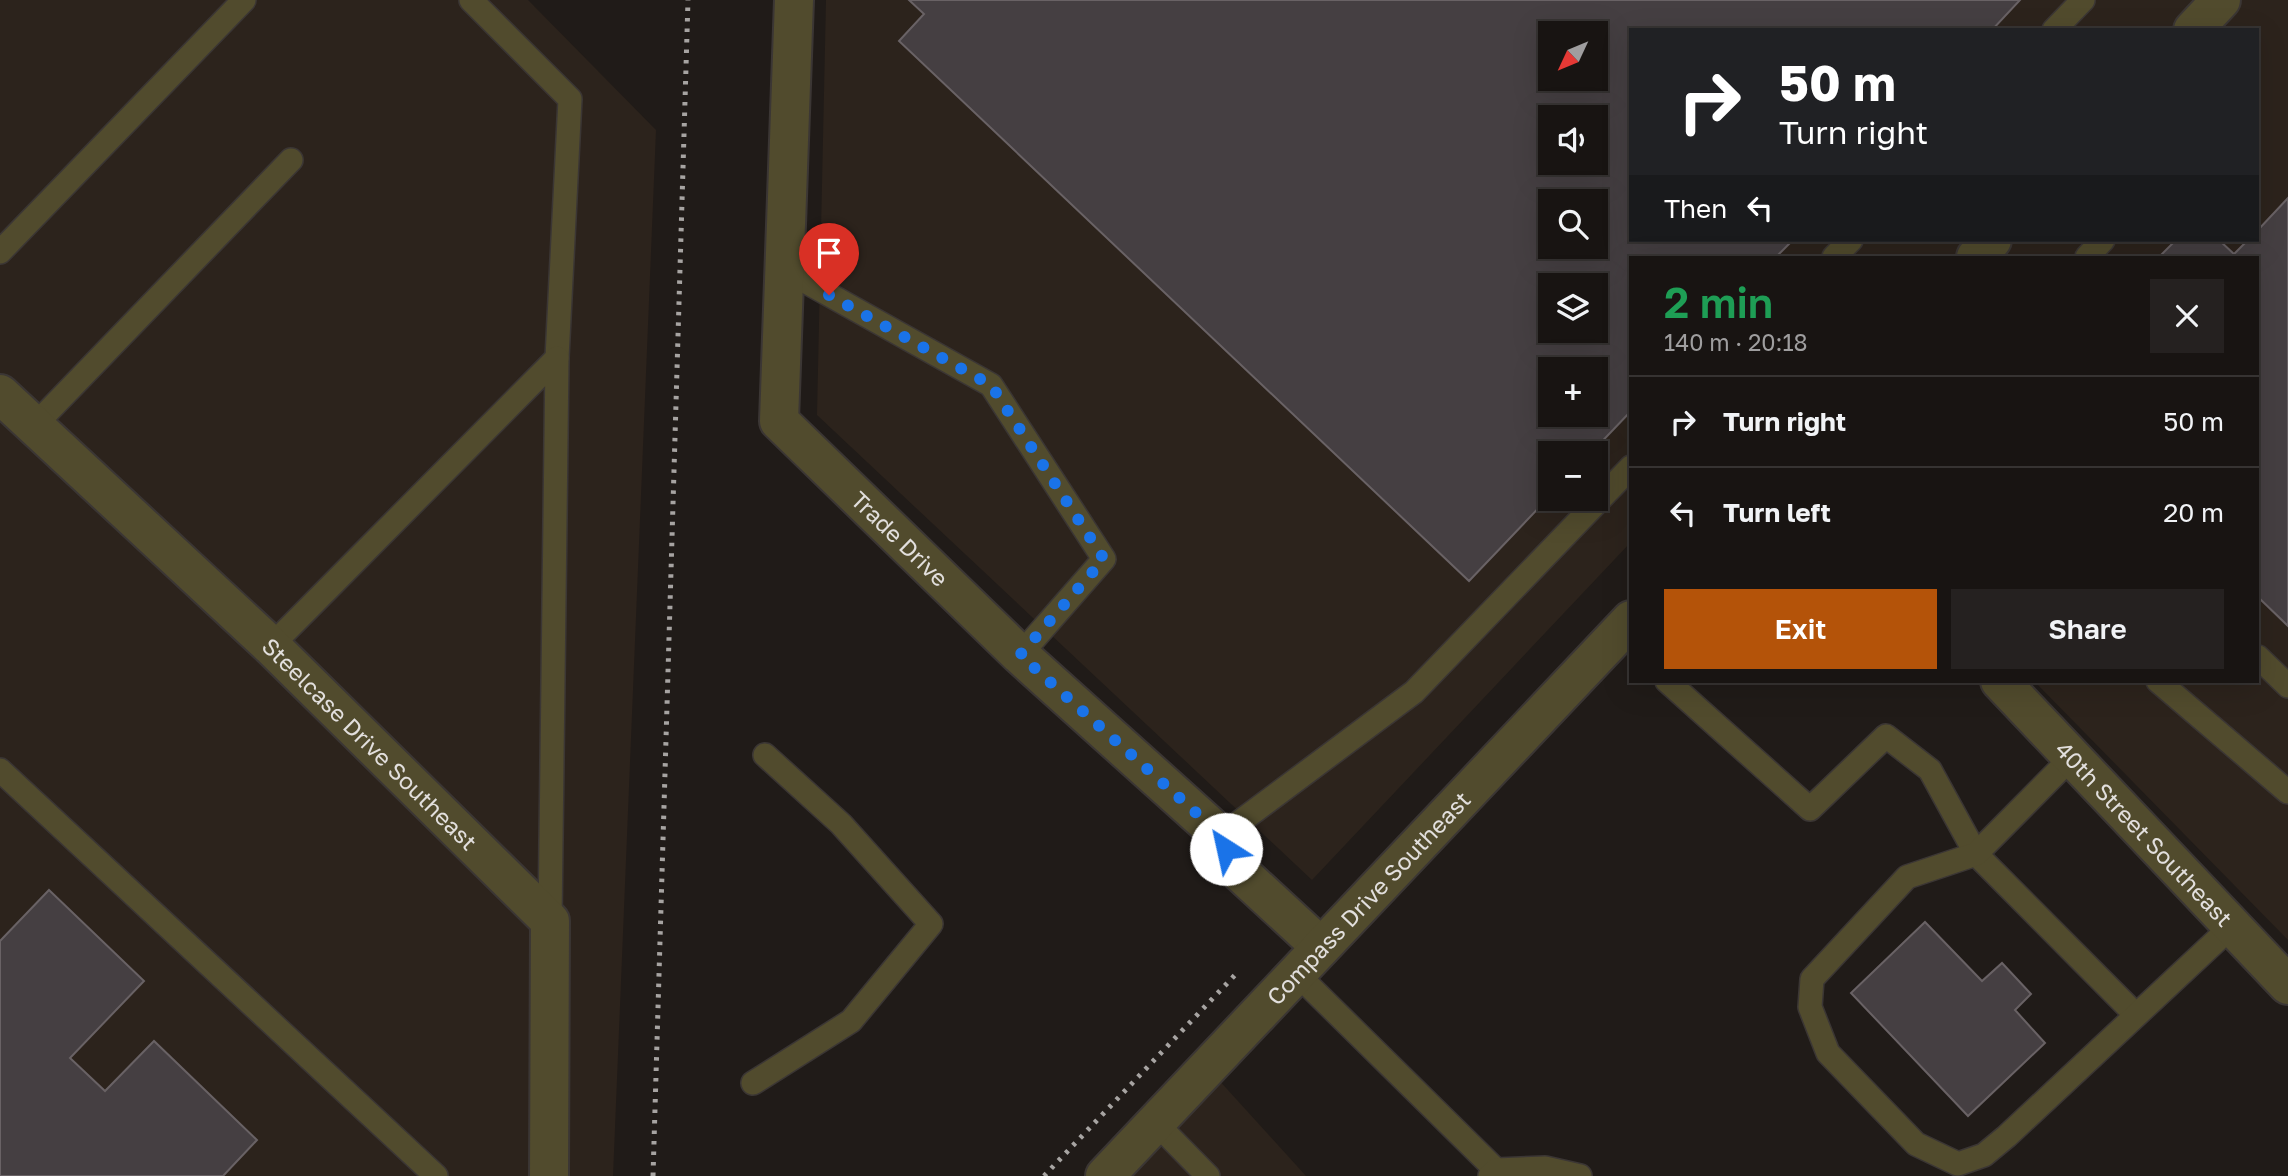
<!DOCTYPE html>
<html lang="en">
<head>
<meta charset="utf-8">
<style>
	:root { --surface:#181412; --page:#252120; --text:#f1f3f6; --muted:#9f9e9f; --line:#363332; --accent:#b45309 }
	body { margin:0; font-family:"Golos Text",sans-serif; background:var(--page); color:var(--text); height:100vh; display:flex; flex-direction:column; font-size:26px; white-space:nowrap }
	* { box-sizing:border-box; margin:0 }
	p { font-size:23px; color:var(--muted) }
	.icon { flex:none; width:38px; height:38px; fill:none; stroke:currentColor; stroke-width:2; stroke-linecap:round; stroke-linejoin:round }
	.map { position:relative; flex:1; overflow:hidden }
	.details { position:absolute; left:1629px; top:256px; width:630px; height:427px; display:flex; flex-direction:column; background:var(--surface); border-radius:0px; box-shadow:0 7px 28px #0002,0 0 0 2px var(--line) }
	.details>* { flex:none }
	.top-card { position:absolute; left:1629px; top:28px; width:630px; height:214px; border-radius:0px; box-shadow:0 7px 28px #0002,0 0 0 2px var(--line); background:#202124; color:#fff; overflow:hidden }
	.needle { width:46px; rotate:226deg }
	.fabs { position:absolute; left:1538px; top:21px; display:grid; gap:14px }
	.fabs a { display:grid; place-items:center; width:70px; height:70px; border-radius:0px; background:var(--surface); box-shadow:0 7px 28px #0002,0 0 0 2px var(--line); font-size:35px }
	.pin { position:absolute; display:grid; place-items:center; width:60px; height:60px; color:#fff; margin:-72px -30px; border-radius:50% 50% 50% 0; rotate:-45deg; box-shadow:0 0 7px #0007 }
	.pin .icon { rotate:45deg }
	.me { position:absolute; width:77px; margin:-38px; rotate:325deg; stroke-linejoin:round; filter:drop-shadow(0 0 5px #0008) }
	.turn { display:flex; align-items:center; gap:24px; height:147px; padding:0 35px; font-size:32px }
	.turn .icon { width:91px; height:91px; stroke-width:2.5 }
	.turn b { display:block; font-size:49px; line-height:60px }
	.then { display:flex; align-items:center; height:66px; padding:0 35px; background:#0003; gap:14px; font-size:26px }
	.round { display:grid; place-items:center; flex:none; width:74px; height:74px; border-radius:0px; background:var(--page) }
	.headline { display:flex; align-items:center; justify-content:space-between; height:119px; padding:0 35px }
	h1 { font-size:42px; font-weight:600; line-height:52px; color:#1e9e55 }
	.button { display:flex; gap:14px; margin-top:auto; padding:14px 35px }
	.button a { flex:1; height:80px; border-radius:0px; background:var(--accent); color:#fff; font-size:28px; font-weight:600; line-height:80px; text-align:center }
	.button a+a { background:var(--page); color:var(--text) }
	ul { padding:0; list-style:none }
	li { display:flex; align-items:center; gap:21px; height:91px; padding:0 35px; border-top:2px solid var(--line) }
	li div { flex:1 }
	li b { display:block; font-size:26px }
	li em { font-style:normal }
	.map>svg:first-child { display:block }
	.built { fill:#2c231c; fill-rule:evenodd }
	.building { fill:#453f42; stroke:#696265; stroke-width:2; fill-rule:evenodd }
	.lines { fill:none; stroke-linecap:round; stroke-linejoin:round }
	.service-casing { stroke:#3b3634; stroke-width:26 }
	.minor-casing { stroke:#3b3634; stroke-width:42 }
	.tertiary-casing { stroke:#3b3634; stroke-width:42 }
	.service { stroke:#514b2d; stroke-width:23 }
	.minor { stroke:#514b2d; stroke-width:38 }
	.tertiary { stroke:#514b2d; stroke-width:38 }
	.rail { stroke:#a7a4a2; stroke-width:5; stroke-dasharray:3.5 7; stroke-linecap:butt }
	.route { stroke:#1a73e8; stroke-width:12; stroke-dasharray:0 21.6 }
	.labels { text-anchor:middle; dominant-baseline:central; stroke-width:5; stroke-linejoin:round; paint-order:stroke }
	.street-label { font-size:23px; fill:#e2dfdd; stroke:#080606 }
</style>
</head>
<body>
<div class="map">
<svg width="2288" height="1176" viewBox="0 0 2288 1176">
	<rect width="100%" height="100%" fill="#201b18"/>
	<g class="built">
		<polygon points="0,0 528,0 656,130 613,1176 0,1176"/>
		<path d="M826,0H2288V940L2034,681H2258V257H1631V542L1312,880L817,415ZM1631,30H2258V240H1631ZM1550,33H1596V79H1550ZM1550,117H1596V163H1550ZM1550,201H1596V247H1550ZM1550,285H1596V331H1550ZM1550,369H1596V415H1550ZM1550,453H1596V499H1550Z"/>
		<polygon points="1217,1078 1306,1176 1124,1176"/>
	</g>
	<g class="building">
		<path d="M909,0H2020L1992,30H1631V240H1793L1776,257H1631V411L1591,453H1550V496L1469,581L899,41L924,14ZM1550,33H1596V79H1550ZM1550,117H1596V163H1550ZM1550,201H1596V247H1550ZM1550,285H1596V331H1550ZM1550,369H1596V415H1550Z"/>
		<polygon points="2288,198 2288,626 2258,597 2258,257 2159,257 2176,240 2219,240 2234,254 2248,240 2258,240 2258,230"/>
		<polygon points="49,890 144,981 70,1058 105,1091 154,1041 257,1140 223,1176 0,1176 0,941"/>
		<polygon points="1925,922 1982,981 2002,963 2031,994 2015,1010 2045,1043 1968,1116 1851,993"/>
	</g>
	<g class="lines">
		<g class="service-casing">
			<g id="service">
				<polyline points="471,0 570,99 557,358"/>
				<polyline points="2054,30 2083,0"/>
				<polyline points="0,252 244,0"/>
				<polyline points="1834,257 1851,240"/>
				<polyline points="2087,257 2103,240"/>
				<polyline points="783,269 991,385 1104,559 1020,655"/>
				<polyline points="35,425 291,160"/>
				<polyline points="271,646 557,358 550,921"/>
				<polyline points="2258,657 2288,686"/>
				<polyline points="1667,681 1810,809 1886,736 1930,770 1976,854 2136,1015"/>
				<polyline points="2158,681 2288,792"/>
				<polyline points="2072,757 1976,854 1907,877 1812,979 1810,1007 1828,1053 1916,1144 1958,1164 1984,1155 2007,1136 2232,926"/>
				<polyline points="0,770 436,1176"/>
				<polyline points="1221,836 1414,692 1631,467"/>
				<polyline points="1296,973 1502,1176"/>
				<polyline points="753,1083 851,1021 931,924 841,824 765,755"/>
				<polyline points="1155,1122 1208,1176"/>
				<polyline points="1490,1176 1496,1170 1545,1168 1580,1176"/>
			</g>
		</g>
		<g class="minor-casing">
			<g id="minor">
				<path id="s1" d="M794,0L779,421L1020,655L1221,836L1230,863L1321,947"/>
				<polyline points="2193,30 2221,0"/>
				<polyline points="1976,257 1992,240"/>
				<path id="s2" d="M0,394L271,646L550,921L549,1176"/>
				<path id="s3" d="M1105,1176L1631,620"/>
			</g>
		</g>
		<g class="tertiary-casing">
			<g id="tertiary">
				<path id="s4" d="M2000,681L2288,985"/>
			</g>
		</g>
		<use href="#service" class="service"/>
		<use href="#minor" class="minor"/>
		<use href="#tertiary" class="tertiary"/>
		<g class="rail">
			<polyline points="653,1176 688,0"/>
			<polyline points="1044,1176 1235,975"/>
		</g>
	</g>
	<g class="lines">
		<polyline class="route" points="829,295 991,385 1104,559 1020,655 1222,836 1226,849"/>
	</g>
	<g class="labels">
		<g class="street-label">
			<text stroke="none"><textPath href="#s1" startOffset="590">Trade Drive</textPath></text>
			<text stroke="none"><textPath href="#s2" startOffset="509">Steelcase Drive Southeast</textPath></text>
			<text stroke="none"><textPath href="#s4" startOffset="210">40th Street Southeast</textPath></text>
			<text stroke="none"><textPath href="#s3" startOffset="383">Compass Drive Southeast</textPath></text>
		</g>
	</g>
</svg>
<div class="fabs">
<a><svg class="needle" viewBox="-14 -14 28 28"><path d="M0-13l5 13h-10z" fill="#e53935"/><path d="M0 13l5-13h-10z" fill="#9f9e9f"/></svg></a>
<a><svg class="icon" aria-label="sound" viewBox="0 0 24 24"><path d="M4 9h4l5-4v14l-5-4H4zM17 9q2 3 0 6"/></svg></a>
<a><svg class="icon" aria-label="search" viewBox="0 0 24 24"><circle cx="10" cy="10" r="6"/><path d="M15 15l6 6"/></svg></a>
<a><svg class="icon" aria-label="layers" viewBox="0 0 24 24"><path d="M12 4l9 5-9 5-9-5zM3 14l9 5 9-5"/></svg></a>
<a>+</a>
<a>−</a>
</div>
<div class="pin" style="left:829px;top:295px;background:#d93025"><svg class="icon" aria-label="arrive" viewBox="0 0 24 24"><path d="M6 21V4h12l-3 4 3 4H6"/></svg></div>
<svg class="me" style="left:1226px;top:849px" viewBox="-20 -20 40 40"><circle r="19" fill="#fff"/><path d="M0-13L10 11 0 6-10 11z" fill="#1a73e8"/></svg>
<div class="top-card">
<div class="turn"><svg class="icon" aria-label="right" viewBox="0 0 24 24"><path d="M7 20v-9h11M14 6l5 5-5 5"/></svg><div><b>50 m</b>Turn right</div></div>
<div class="then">Then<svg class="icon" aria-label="left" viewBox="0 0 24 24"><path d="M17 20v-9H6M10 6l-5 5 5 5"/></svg></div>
</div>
<section class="details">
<div class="headline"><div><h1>2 min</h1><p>140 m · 20:18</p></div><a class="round"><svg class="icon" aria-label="close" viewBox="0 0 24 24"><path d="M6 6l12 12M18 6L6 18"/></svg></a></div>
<ul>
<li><svg class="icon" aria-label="right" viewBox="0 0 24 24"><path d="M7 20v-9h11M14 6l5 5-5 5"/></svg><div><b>Turn right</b></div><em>50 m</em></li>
<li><svg class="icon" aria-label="left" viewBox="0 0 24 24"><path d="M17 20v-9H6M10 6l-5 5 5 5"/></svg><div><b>Turn left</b></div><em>20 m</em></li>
</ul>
<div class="button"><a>Exit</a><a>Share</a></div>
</section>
</div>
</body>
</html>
